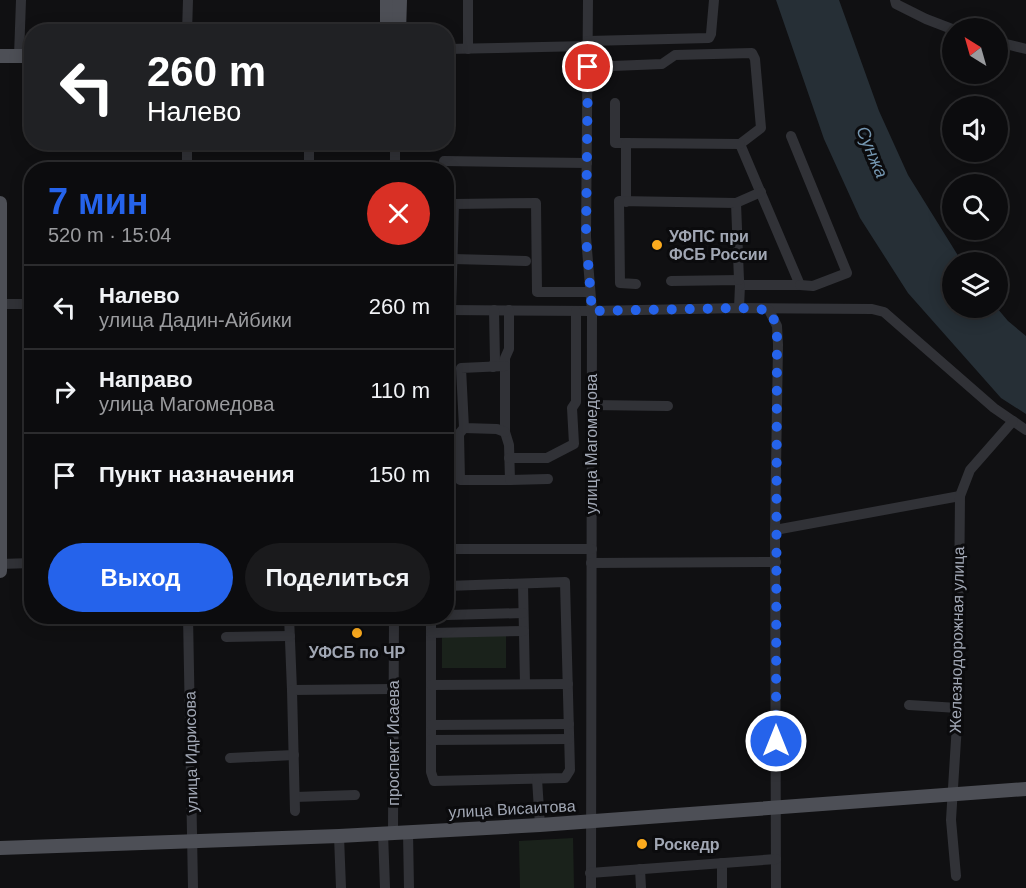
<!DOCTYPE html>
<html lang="ru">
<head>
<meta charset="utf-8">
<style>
	:root { --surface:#0c0c0e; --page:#1a1a1c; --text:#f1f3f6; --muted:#9a9b9e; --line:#2c2c2e; --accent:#2563eb }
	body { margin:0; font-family:Arial,sans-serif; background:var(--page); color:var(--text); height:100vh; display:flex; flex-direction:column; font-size:22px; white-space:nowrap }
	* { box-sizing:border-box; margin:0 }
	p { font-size:20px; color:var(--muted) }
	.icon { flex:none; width:33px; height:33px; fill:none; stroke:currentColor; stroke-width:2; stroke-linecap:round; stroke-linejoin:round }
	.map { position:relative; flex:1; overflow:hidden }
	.drawer { position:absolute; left:24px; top:162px; width:430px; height:462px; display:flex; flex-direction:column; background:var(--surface); border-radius:24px; box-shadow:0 3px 15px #0003,0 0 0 2px var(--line) }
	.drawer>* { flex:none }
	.top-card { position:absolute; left:24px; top:24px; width:430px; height:126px; border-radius:24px; box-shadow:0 3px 15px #0003,0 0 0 2px var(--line); background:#202124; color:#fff; overflow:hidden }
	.needle { width:39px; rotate:323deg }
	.tools { position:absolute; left:942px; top:18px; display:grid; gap:12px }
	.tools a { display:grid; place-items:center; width:66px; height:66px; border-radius:50%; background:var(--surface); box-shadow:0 3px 15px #0003,0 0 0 2px var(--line); font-size:30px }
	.pin { position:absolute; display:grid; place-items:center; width:51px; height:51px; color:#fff; margin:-26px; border:3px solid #fff; border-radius:50%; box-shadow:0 2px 6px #0007 }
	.me { position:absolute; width:66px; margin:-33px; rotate:0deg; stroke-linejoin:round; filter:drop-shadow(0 0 4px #0008) }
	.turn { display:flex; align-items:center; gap:21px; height:126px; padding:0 24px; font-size:27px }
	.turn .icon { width:78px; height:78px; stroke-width:2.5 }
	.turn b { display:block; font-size:42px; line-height:51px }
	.round { display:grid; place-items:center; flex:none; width:63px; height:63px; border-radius:32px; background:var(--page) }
	.summary { display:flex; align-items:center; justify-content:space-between; height:102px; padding:0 24px }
	h1 { font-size:36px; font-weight:800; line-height:45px; color:var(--accent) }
	.cta { display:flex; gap:12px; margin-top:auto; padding:12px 24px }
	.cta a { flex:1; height:69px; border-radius:36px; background:var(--accent); color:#fff; font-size:24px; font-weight:800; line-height:69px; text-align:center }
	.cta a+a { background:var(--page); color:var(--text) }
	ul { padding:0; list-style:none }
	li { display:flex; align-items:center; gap:18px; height:84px; padding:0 24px; border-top:2px solid var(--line) }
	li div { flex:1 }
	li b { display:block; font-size:22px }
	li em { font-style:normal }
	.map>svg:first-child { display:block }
	.green { fill:#1a221b }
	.water { fill:#262f36 }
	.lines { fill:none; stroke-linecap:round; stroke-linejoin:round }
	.minor { stroke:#313237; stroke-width:10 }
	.major { stroke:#4d4f56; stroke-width:14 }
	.route { stroke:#2563eb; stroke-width:10; stroke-dasharray:0 18 }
	.poi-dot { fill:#fcab1e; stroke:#0b0b0d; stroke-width:2 }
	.labels { text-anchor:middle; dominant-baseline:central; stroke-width:6; stroke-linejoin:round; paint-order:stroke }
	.poi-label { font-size:16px; font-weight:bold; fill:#a1a7b4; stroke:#0b0b0d; text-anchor:start }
	.street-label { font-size:16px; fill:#a1a7b4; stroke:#0b0b0d }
	.water-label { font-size:18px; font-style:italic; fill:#7597b1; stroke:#0b0b0d }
</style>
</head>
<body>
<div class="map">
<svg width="1026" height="888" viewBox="0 0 1026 888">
	<rect width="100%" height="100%" fill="#101012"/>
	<g class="green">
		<polygon points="506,634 506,668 442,668 442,635"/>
		<polygon points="573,838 574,888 520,888 519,841"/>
	</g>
	<polygon class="water" points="776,0 839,0 879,111 908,175 962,262 952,262 952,308 997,308 1008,321 1026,336 1026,414 1001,398 908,293 860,218 824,139"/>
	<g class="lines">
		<g class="minor">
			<polyline points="588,0 586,237 592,311 591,888"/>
			<polyline points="895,0 896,4 926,19 952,29"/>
			<polyline points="187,32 188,0"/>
			<polyline points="588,41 709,38 711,34 714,0"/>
			<polyline points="998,42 1026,49"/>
			<polyline points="447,49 588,46"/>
			<polyline points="468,49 468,0"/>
			<polyline points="19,56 21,0"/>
			<polyline points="588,67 662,64 675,55 752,53 755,59 761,128 740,144 800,285 740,285 739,308"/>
			<polyline points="615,103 615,143 626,143"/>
			<polyline points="791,136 847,273 813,286 800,285"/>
			<polyline points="187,142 187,170"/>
			<polyline points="309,142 309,170"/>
			<polyline points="444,161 587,163"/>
			<polyline points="395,170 395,142"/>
			<polyline points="626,202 626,143 740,144"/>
			<polyline points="736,203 761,192"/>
			<polyline points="453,259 526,261"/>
			<polyline points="671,281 739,280 740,285"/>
			<polyline points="636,284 620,283 619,201 736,203 739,280"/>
			<polyline points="0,304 32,304"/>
			<polyline points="447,310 592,311 739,308 872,309 884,312 994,408 1026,430"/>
			<polyline points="451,310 454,204 536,203 537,292 590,292"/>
			<polyline points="769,310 777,326 778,345 775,530 776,888"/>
			<polyline points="493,367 495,361 494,310"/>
			<polyline points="591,405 668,406"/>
			<polyline points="464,428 459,434 460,480 510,480 509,445 505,432 505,358 509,349 509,310"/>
			<polyline points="505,432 497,429 464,428 461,368 505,366"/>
			<polyline points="509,458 547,458 574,444 572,408 576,402 576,311"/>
			<polyline points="510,480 548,479"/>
			<polyline points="775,530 960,496"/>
			<polyline points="447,549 592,549"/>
			<polyline points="591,563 776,562"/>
			<polyline points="0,564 32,563"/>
			<polyline points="523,584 525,684"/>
			<polyline points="447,615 523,613"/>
			<polyline points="188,616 193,888"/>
			<polyline points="289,616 292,690"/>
			<polyline points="431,616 431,772 434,781 565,778 570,770 565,582 447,586"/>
			<polyline points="431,633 524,631"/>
			<polyline points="226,637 290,636"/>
			<polyline points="431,685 568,684"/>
			<polyline points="909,705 958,708"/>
			<polyline points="431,725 569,724"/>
			<polyline points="431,740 569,739"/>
			<polyline points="230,758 294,755"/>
			<polyline points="537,779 540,825"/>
			<polyline points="295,797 355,795"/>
			<polyline points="295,811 292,690 393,689"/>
			<polyline points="408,832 409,888"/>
			<polyline points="383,833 385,888"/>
			<polyline points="393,833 394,616"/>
			<polyline points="339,836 341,888"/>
			<polyline points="722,863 722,888"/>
			<polyline points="640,869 641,888"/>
			<polyline points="590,873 776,859"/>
			<polyline points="956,876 951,820 958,708 960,496 970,470 1013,421"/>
		</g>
		<g class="major">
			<polyline points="387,0 387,32"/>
			<polyline points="399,32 400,0"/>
			<polyline points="0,56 32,56"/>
			<polyline points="0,203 0,571"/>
			<polyline points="0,848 339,836 540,825 1026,789"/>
		</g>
	</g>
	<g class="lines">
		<polyline class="route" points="588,67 586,237 592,311 740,308 769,310 777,326 776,741"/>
	</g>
	<g class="poi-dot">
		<circle cx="657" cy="245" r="6"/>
		<circle cx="357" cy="633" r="6"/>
		<circle cx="642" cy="844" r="6"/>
	</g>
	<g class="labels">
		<g class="poi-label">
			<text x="669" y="236">УФПС при<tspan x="669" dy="18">ФСБ России</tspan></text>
			<text x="357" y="652" text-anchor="middle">УФСБ по ЧР</text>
			<text x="654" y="844">Роскедр</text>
		</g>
		<g class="street-label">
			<text transform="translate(591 444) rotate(-90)">улица Магомедова</text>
			<text transform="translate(957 640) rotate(-89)">Железнодорожная улица</text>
			<text transform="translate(393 743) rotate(-90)">проспект Исаева</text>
			<text transform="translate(191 752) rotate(-91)">улица Идрисова</text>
			<text transform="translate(512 809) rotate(-3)">улица Висаитова</text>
		</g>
		<g class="water-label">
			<text transform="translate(872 152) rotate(67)">Сунжа</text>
		</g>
	</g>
</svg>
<div class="tools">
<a><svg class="needle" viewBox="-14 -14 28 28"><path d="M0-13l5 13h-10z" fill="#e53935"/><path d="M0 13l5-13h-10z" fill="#9a9b9e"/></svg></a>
<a><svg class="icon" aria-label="sound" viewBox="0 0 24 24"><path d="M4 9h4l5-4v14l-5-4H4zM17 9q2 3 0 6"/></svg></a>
<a><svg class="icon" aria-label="search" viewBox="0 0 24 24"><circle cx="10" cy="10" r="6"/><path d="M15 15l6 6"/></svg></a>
<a><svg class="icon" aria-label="layers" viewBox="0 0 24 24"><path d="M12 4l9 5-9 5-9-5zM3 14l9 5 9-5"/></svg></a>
</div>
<div class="pin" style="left:588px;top:67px;background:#d93025"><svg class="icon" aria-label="arrive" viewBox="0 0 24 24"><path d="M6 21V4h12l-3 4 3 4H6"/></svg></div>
<svg class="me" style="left:776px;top:741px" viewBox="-20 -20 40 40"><circle r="17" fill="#2563eb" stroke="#fff" stroke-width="3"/><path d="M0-11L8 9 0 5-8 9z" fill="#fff"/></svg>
<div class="top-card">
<div class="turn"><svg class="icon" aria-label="left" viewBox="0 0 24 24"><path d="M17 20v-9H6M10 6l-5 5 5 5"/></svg><div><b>260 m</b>Налево</div></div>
</div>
<section class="drawer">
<div class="summary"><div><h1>7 мин</h1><p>520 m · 15:04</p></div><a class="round" style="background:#d93025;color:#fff"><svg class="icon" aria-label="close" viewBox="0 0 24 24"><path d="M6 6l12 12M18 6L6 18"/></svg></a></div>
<ul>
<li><svg class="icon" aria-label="left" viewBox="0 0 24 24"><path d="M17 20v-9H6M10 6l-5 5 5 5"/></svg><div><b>Налево</b><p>улица Дадин-Айбики</p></div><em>260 m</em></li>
<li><svg class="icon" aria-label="right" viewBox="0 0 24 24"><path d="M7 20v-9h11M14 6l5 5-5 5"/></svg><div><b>Направо</b><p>улица Магомедова</p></div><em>110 m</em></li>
<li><svg class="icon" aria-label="arrive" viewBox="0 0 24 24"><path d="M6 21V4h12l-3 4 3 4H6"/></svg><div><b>Пункт назначения</b></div><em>150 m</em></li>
</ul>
<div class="cta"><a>Выход</a><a>Поделиться</a></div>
</section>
</div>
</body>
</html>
